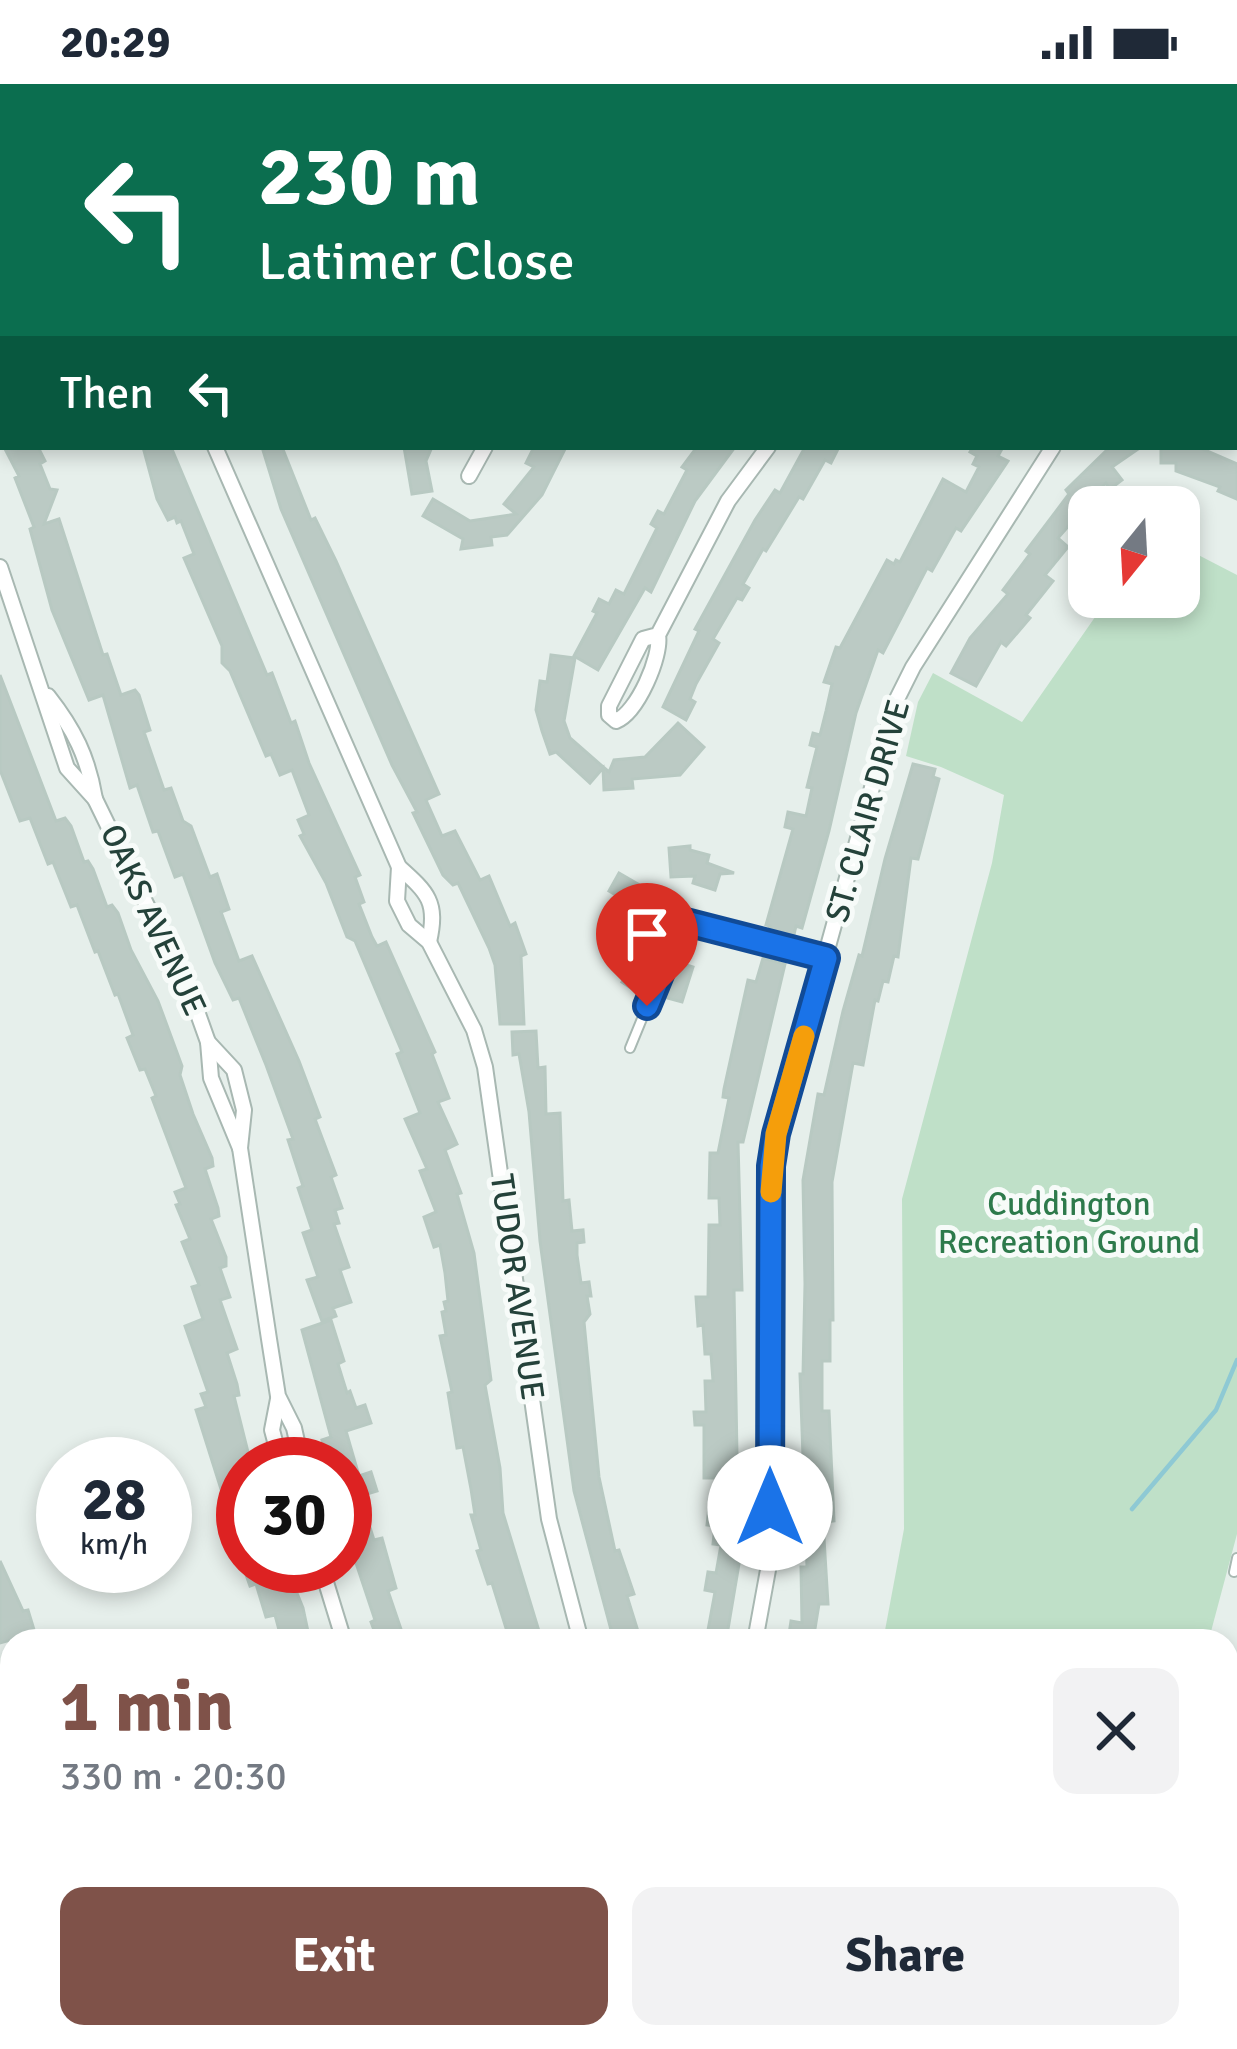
<!DOCTYPE html>
<html lang="en">
<head>
<meta charset="utf-8">
<style>
	:root { --surface:#fff; --page:#f2f2f3; --text:#1f2937; --muted:#747a83; --accent:#7f5249 }
	body { margin:0; font-family:Signika,sans-serif; background:var(--page); color:var(--text); height:100vh; display:flex; flex-direction:column; font-size:45px; white-space:nowrap }
	* { box-sizing:border-box; margin:0 }
	p { font-size:39px; color:var(--muted) }
	.icon { flex:none; width:66px; height:66px; fill:none; stroke:currentColor; stroke-width:2; stroke-linecap:round; stroke-linejoin:round }
	.map { position:relative; flex:1; overflow:hidden }
	.drawer { position:absolute; left:0px; top:1545px; width:1239px; height:420px; display:flex; flex-direction:column; background:var(--surface); border-radius:36px 36px 0 0; box-shadow:0 6px 18px #0003 }
	.drawer>* { flex:none }
	.guide { position:absolute; left:0px; top:0px; width:1239px; height:366px; box-shadow:0 6px 18px #0003; background:#0b6e4f; color:#fff; overflow:hidden }
	.needle { width:78px; rotate:198deg }
	.tools { position:absolute; left:1068px; top:402px; display:grid; gap:24px }
	.tools a { display:grid; place-items:center; width:132px; height:132px; border-radius:24px; background:var(--surface); box-shadow:0 6px 18px #0003; font-size:60px }
	.speed { position:absolute; left:36px; top:1353px; display:flex; gap:24px; font-size:60px; font-weight:700; text-align:center }
	.speed>* { display:grid; place-content:center; width:156px; height:156px; border-radius:50%; background:var(--surface); box-shadow:0 6px 18px #0003; line-height:1 }
	.speed small { font-size:30px; font-weight:400 }
	.speed .limit { border:18px solid #d22; background:#fff; color:#111 }
	.pin { position:absolute; display:grid; place-items:center; width:102px; height:102px; color:#fff; margin:-123px -51px; border-radius:50% 50% 50% 0; rotate:-45deg; box-shadow:0 0 12px #0007 }
	.pin .icon { rotate:45deg }
	.me { position:absolute; width:132px; margin:-66px; rotate:0deg; stroke-linejoin:round; filter:drop-shadow(0 0 9px #0008) }
	.turn { display:flex; align-items:center; gap:42px; height:252px; padding:0 60px; font-size:54px }
	.turn .icon { width:156px; height:156px; stroke-width:2.5 }
	.turn b { display:block; font-size:84px; line-height:102px }
	.then { display:flex; align-items:center; height:114px; padding:0 60px; background:#0003; gap:24px; font-size:45px }
	.round { display:grid; place-items:center; flex:none; width:126px; height:126px; border-radius:24px; background:var(--page) }
	.head { display:flex; align-items:center; justify-content:space-between; height:204px; padding:0 60px }
	h1 { font-size:72px; font-weight:700; line-height:90px; color:var(--accent) }
	.cta { display:flex; gap:24px; margin-top:auto; padding:24px 60px }
	.cta a { flex:1; height:138px; border-radius:24px; background:var(--accent); color:#fff; font-size:48px; font-weight:700; line-height:138px; text-align:center }
	.cta a+a { background:var(--page); color:var(--text) }
	.status { display:flex; justify-content:space-between; align-items:center; height:84px; padding:0 60px; background:var(--surface); direction:ltr }
	.status svg { height:33px; fill:currentColor }
	.map>svg:first-child { display:block }
	.green { fill:#bfe0c8 }
	.lines { fill:none; stroke-linecap:round; stroke-linejoin:round }
	.stream { stroke:#8ec9d4; stroke-width:4.5 }
	.building { fill:#bbcac4; stroke:#b8c9c2; stroke-width:3 }
	.lane-casing { stroke:#a8b8b2; stroke-width:12 }
	.street-casing { stroke:#a8b8b2; stroke-width:18 }
	.lane { stroke:#fff; stroke-width:8 }
	.street { stroke:#fff; stroke-width:14 }
	.route-casing { stroke:#114b97; stroke-width:30 }
	.route { stroke:#1a73e8; stroke-width:21 }
	.slow { stroke:#f59e0b; stroke-width:21 }
	.labels { text-anchor:middle; dominant-baseline:central; stroke-width:10; stroke-linejoin:round; paint-order:stroke }
	.street-label { font-size:33px; fill:#24423a; stroke:#f7fbf9 }
	.park-label { font-size:33px; fill:#2d7a4b; stroke:#f7fbf9 }
</style>
</head>
<body>
<div class="status"><b>20:29</b><svg viewBox="0 0 49 12"><path d="M0 12V9h3v3zM5 12V6h3v6zM10 12V3h3v9zM15 12V0h3v12zM26 1h20v11H26zM47 4h2v5h-2z"/></svg></div>
<div class="map">
<svg width="1237" height="1965" viewBox="0 0 1237 1965">
	<rect width="100%" height="100%" fill="#e6efeb"/>
	<polygon class="green" points="1179,461 1237,491 1237,1450 1209,1555 883,1557 904,1445 902,1115 992,779 1004,711 941,683 906,672 918,618 933,589 1022,638 1109,513 1179,513"/>
	<g class="lines">
		<polyline class="stream" points="1132,1425 1216,1326 1237,1276"/>
	</g>
	<g class="building">
		<polygon points="4,363 38,363 45,377 40,380 50,405 57,406 44,440 59,435 103,571 107,570 121,611 135,606 139,611 150,646 144,648 164,706 171,704 183,737 191,742 210,793 217,790 229,825 221,828 239,877 252,872 299,977 320,1033 315,1035 336,1091 331,1093 342,1124 335,1126 339,1139 334,1140 349,1183 340,1186 351,1218 333,1224 336,1232 322,1237 307,1196 318,1193 303,1149 312,1146 298,1104 303,1102 288,1056 293,1055 266,981 239,914 233,916 215,879 183,790 175,793 158,747 153,748 137,701 130,704 103,611 89,616 52,526 30,445 34,443 15,394 19,392"/>
		<polygon points="143,363 171,363 267,591 272,589 291,639 295,637 309,679 360,791 355,793 364,818 359,820 372,853 377,862 386,858 435,968 432,970 449,1014 438,1018 457,1060 445,1066 461,1109 457,1110 474,1169 491,1296 485,1301 500,1384 503,1429 542,1557 510,1557 492,1499 488,1500 477,1467 481,1466 471,1431 475,1431 471,1405 463,1363 457,1364 448,1309 452,1308 440,1252 446,1251 442,1228 446,1227 444,1218 448,1217 445,1189 440,1161 434,1163 424,1133 436,1128 420,1087 427,1085 405,1035 420,1029 397,970 402,968 355,857 347,853 326,799 300,752 304,750 298,736 309,731 292,686 280,691 271,670 266,672 230,587 222,579 222,562 184,474 194,470 181,437 177,439 175,433 168,436 157,415"/>
		<polygon points="262,363 282,363 311,436 315,434 336,477 439,710 426,716 442,752 455,747 480,796 489,792 510,842 515,839 526,870 521,872 524,940 500,940 495,881 489,864 458,799 453,801 443,791 413,729 417,728 392,681 281,425"/>
		<polygon points="404,363 432,363 426,377 432,407 412,410"/>
		<polygon points="534,363 566,363 542,411 507,451 491,453 492,461 461,465 463,455 423,432 433,415 470,437 516,430 504,420 534,383 526,379"/>
		<polygon points="697,363 735,363 695,417 651,508 645,504 598,586 574,572 597,529 593,527 599,515 609,520 616,506 624,510 657,444 651,440 658,427 664,430 687,386 682,383"/>
		<polygon points="801,363 839,363 831,379 825,376 803,415 799,413 766,467 763,465 743,500 749,504 742,516 737,514 713,555 719,559 696,600 690,615 695,618 686,636 663,623 699,547 695,545 755,436 775,406 780,409 804,365"/>
		<polygon points="973,363 1003,363 998,372 1008,377 961,447 956,444 932,487 927,484 883,569 878,566 856,629 829,747 802,844 796,842 793,855 768,848 770,842 766,841 793,745 785,743 788,728 806,732 812,704 807,703 817,663 810,661 813,649 820,651 826,627 832,600 824,598 836,563 840,564 887,476 894,480 896,476 900,478 943,395 966,408 979,383 973,380 977,372 970,368"/>
		<polygon points="1110,363 1141,363 1112,383 1122,396 1110,405 1106,399 1058,454 1068,463 1045,491 1053,497 1026,531 1030,534 1006,562 1001,558 976,602 951,589 970,554 1008,510 1003,506 1030,470 1026,467 1069,410 1066,406"/>
		<polygon points="1161,363 1198,363 1237,380 1237,415 1218,407 1220,403 1176,387 1176,379 1161,379"/>
		<polygon points="551,571 575,574 564,637 570,654 609,688 614,676 645,673 678,639 704,663 680,691 632,695 633,704 604,706 603,684 590,699 556,668 550,670 542,647 536,626 540,597 547,598"/>
		<polygon points="0,591 56,737 65,734 71,742 84,778 88,777 93,785 107,823 112,821 118,829 131,866 158,917 182,982 180,991 193,1030 212,1074 213,1082 205,1085 218,1124 219,1132 211,1135 226,1173 226,1182 220,1184 230,1213 220,1216 237,1265 227,1269 237,1300 239,1311 234,1312 251,1380 243,1380 243,1415 226,1421 196,1326 206,1323 201,1310 208,1308 185,1242 203,1235 192,1203 199,1201 182,1158 190,1155 176,1121 180,1120 175,1108 186,1104 152,1014 156,1012 145,985 140,986 127,954 133,951 118,910 115,911 98,867 95,868 77,821 71,823 53,778 48,780 30,734 20,737 0,686"/>
		<polygon points="913,680 935,685 933,693 939,695 918,775 911,774 898,873 894,872 888,898 883,897 878,917 875,916 863,981 853,979 832,1098 833,1236 830,1236 830,1277 822,1277 822,1327 829,1327 834,1437 823,1438 828,1520 819,1520 813,1557 788,1557 791,1537 802,1539 801,1483 807,1483 800,1290 803,1290 805,1200 803,1096 818,1010 824,1011 843,927 859,871 862,872 885,775"/>
		<polygon points="690,762 690,766 709,771 707,779 734,789 720,790 715,806 693,799 695,792 671,793 669,764"/>
		<polygon points="619,789 650,807 639,825 635,847 613,843 619,813 609,807"/>
		<polygon points="635,850 647,870 657,877 643,912 622,898 630,887 615,863"/>
		<polygon points="763,874 785,880 743,1058 738,1058 742,1206 734,1206 738,1426 734,1473 740,1474 726,1557 706,1557 715,1508 705,1506 708,1488 716,1489 721,1461 713,1460 715,1442 707,1441 709,1423 717,1424 716,1394 704,1394 704,1341 695,1341 694,1328 706,1328 705,1297 713,1297 711,1270 705,1270 703,1241 698,1242 696,1213 708,1213 709,1141 720,1141 719,1114 709,1114 710,1069 718,1069 729,1014 723,1013 724,1005 748,896 756,898"/>
		<polygon points="674,877 693,883 682,918 660,912"/>
		<polygon points="536,947 538,984 545,983 546,1030 560,1029 563,1117 569,1116 572,1147 583,1146 584,1158 577,1159 577,1171 581,1199 589,1198 591,1212 587,1212 590,1230 584,1238 599,1393 615,1467 619,1466 634,1510 627,1512 641,1557 614,1557 574,1407 540,1157 529,1028 519,970 513,971 512,948"/>
		<polygon points="331,1236 344,1277 338,1280 347,1309 350,1307 356,1324 365,1321 371,1339 346,1347 359,1392 371,1388 377,1407 360,1412 374,1456 382,1454 396,1504 388,1507 405,1557 378,1557 371,1538 375,1536 345,1446 345,1380 330,1380 322,1356 331,1353 302,1246"/>
		<polygon points="0,1477 23,1527 28,1526 35,1549 0,1559"/>
		<polygon points="254,1482 286,1482 303,1524 310,1557 282,1557 275,1531 266,1533 256,1500 250,1502 244,1485"/>
	</g>
	<g class="lines">
		<g class="lane-casing">
			<g id="lane">
				<polyline points="630,964 682,837"/>
				<polyline points="1234,1488 1237,1474"/>
				<polyline points="1227,1673 1237,1676"/>
				<polyline points="711,1953 716,1965"/>
				<polyline points="1069,1965 1073,1953"/>
				<polyline points="1098,1965 1101,1953"/>
			</g>
		</g>
		<g class="street-casing">
			<g id="street">
				<polyline points="68,0 68,3"/>
				<polyline points="676,0 677,3"/>
				<polyline points="462,3 465,0"/>
				<polyline points="1050,3 1052,0"/>
				<polyline points="0,38 3,38"/>
				<polyline points="1236,187 1237,185"/>
				<polyline points="1236,346 1237,346"/>
				<path d="M215,363L399,783C428,809 438,818 429,858"/>
				<polyline points="469,392 485,363"/>
				<polyline points="0,483 67,684 95,715 193,916 208,958 211,994 240,1064"/>
				<path d="M658,551L643,555L609,622V631L616,637C637,629 662,572 658,551L728,417L768,363"/>
				<path d="M48,612C74,645 88,673 95,715"/>
				<polyline points="399,783 397,817 409,841 429,858 474,946 485,983 549,1435 581,1557"/>
				<polyline points="682,837 826,875"/>
				<polyline points="208,958 234,986 244,1026 240,1064 269,1255 278,1312 294,1344 302,1380"/>
				<polyline points="278,1315 272,1346 281,1380"/>
				<polyline points="321,1482 344,1557"/>
				<polyline points="755,1557 770,1475 770,1113 776,1050 896,617 913,583 1053,363"/>
				<polyline points="0,1664 12,1701"/>
				<polyline points="0,1899 12,1895"/>
				<polyline points="1227,1939 1237,1904"/>
				<polyline points="91,1953 95,1965"/>
				<polyline points="458,1953 463,1965"/>
				<polyline points="592,1953 598,1965"/>
				<polyline points="829,1953 835,1965"/>
				<polyline points="1220,1965 1223,1953"/>
			</g>
		</g>
		<use href="#lane" class="lane"/>
		<use href="#street" class="street"/>
	</g>
	<g class="lines">
		<g class="route-casing">
			<polyline id="route" points="647,922 682,837 826,874 776,1050 771,1082 770,1424"/>
		</g>
		<use href="#route" class="route"/>
		<polyline class="slow" points="771,1108 776,1050 804,952"/>
	</g>
	<g class="labels">
		<g class="street-label">
			<text transform="translate(868 727) rotate(-74)">ST. CLAIR DRIVE</text>
			<text transform="translate(153 836) rotate(65)">OAKS AVENUE</text>
			<text transform="translate(517 1203) rotate(82)">TUDOR AVENUE</text>
		</g>
		<g class="park-label">
			<text x="1069" y="1120">Cuddington<tspan x="1069" dy="38">Recreation Ground</tspan></text>
		</g>
	</g>
</svg>
<div class="tools">
<a><svg class="needle" viewBox="-14 -14 28 28"><path d="M0-13l5 13h-10z" fill="#e53935"/><path d="M0 13l5-13h-10z" fill="#747a83"/></svg></a>
</div>
<div class="speed"><div>28<small>km/h</small></div><div class="limit">30</div></div>
<div class="pin" style="left:647px;top:922px;background:#d93025"><svg class="icon" aria-label="arrive" viewBox="0 0 24 24"><path d="M6 21V4h12l-3 4 3 4H6"/></svg></div>
<svg class="me" style="left:770px;top:1424px" viewBox="-20 -20 40 40"><circle r="19" fill="#fff"/><path d="M0-13L10 11 0 6-10 11z" fill="#1a73e8"/></svg>
<div class="guide">
<div class="turn"><svg class="icon" aria-label="left" viewBox="0 0 24 24"><path d="M17 20v-9H6M10 6l-5 5 5 5"/></svg><div><b>230 m</b>Latimer Close</div></div>
<div class="then">Then<svg class="icon" aria-label="left" viewBox="0 0 24 24"><path d="M17 20v-9H6M10 6l-5 5 5 5"/></svg></div>
</div>
<section class="drawer">
<div class="head"><div><h1>1 min</h1><p>330 m · 20:30</p></div><a class="round"><svg class="icon" aria-label="close" viewBox="0 0 24 24"><path d="M6 6l12 12M18 6L6 18"/></svg></a></div>
<div class="cta"><a>Exit</a><a>Share</a></div>
</section>
</div>
</body>
</html>
